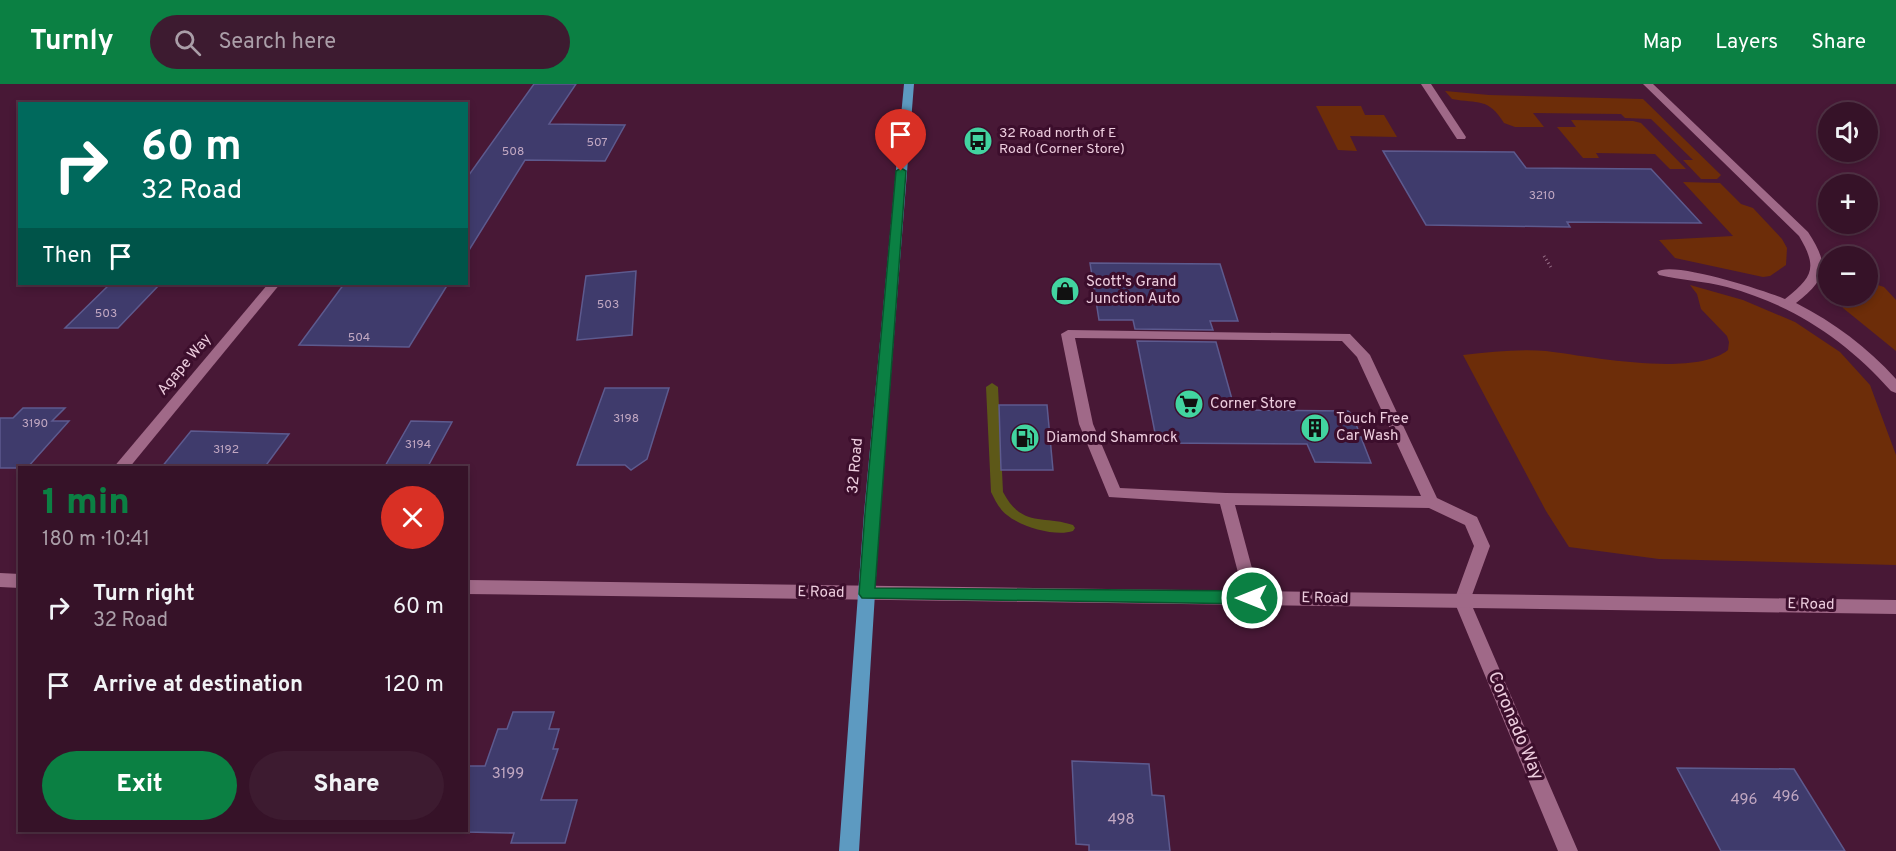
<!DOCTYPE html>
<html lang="en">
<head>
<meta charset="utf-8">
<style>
	:root { --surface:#361228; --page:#3d1b30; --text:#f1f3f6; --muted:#aa9ea8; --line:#503245; --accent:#0b8043 }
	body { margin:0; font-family:Overpass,sans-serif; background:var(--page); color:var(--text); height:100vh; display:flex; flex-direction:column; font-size:22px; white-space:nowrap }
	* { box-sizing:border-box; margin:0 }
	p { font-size:20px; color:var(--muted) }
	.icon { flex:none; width:33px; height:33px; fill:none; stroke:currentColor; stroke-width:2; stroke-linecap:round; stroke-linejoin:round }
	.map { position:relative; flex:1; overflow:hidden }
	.sheet { position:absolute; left:18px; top:382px; width:450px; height:366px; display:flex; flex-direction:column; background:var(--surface); border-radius:0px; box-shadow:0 3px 9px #0003,0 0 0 2px var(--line) }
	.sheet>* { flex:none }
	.guide { position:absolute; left:18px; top:18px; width:450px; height:183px; border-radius:0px; box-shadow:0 3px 9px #0003,0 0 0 2px var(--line); background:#00695c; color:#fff; overflow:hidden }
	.tools { position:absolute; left:1818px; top:18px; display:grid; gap:12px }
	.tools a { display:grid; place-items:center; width:60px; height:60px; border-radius:50%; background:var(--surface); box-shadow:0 3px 9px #0003,0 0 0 2px var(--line); font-size:30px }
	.pin { position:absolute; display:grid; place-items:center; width:51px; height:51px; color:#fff; margin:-62px -26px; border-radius:50% 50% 50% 0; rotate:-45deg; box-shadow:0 0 6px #0007 }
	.pin .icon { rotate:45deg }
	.me { position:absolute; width:66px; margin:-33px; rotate:270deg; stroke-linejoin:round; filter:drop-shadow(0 0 4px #0008) }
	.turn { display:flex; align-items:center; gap:21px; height:126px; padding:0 24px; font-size:27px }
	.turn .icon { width:78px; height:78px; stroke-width:2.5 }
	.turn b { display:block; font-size:42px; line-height:51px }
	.then { display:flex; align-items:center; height:57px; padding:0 24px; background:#0003; gap:12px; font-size:22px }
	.round { display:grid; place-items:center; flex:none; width:63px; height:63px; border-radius:32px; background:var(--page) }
	.overview { display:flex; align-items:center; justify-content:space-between; height:102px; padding:0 24px }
	h1 { font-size:36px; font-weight:800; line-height:45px; color:var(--accent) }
	.primary-button { display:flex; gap:12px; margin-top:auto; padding:12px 24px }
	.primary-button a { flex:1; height:69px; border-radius:36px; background:var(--accent); color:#fff; font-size:24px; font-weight:800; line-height:69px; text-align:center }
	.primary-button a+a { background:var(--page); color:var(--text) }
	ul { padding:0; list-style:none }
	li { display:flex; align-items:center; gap:18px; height:78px; padding:0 24px }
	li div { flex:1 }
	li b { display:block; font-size:22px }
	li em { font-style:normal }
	header { display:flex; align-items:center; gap:36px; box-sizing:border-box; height:84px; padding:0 30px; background:var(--accent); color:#fff }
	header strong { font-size:28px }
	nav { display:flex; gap:33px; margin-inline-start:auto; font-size:21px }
	.search { width:420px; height:54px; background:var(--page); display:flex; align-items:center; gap:15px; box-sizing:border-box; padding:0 21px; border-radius:33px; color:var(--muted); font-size:22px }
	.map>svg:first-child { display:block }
	.green { fill:#6d2d09 }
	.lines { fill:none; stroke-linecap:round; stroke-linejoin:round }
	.stream { fill:#5d5818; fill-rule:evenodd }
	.building { fill:#3f3b6c; stroke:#5d5a8e; stroke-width:1.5 }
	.path { stroke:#987088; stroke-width:3; stroke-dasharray:1 3; stroke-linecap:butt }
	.lane { fill:#a06988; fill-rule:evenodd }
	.street { fill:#a06988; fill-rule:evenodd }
	.secondary { fill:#a06988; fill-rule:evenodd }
	.primary { fill:#5d9ac1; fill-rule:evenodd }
	.route { fill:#0b8043; stroke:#07532c; stroke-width:1.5 }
	.labels { text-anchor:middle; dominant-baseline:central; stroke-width:6; stroke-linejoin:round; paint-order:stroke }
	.number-label { font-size:12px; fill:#c2a8c2 }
	.far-poi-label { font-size:14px; fill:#edcdde; stroke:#3c0e2c; text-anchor:start }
	.poi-label { font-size:15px; fill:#edcdde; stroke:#3c0e2c; text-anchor:start }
	.street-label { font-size:15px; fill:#edcdde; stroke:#3c0e2c }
	.near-number-label { font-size:15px; fill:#c2a8c2 }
	.near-street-label { font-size:18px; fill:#edcdde; stroke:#3c0e2c }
</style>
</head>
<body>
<header>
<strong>Turnly</strong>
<div class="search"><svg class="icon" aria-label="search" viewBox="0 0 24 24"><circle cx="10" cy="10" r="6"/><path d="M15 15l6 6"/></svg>Search here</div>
<nav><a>Map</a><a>Layers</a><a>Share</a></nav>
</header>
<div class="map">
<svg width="1896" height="767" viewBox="0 0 1896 767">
	<rect width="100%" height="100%" fill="#481836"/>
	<g class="green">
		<path d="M1445,7L1489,11L1643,15L1721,91L1717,95H1701L1683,76H1693L1651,35L1625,34L1621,30L1533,29L1544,43H1515L1504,39C1488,13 1478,20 1452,15Z"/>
		<polygon points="1316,22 1361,22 1365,31 1384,31 1397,53 1350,52 1357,67 1338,66"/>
		<polygon points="1571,36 1633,37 1641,39 1686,85 1670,85 1655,70 1596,69 1599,74 1583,74 1557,43 1576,43"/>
		<polygon points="1683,98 1720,99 1741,120 1753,124 1782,155 1787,164 1786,181 1770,192 1763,193 1675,174 1659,156 1733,152"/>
		<polygon points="1868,198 1884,203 1896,216 1896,267 1843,224 1841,218 1844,212 1868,212"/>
		<path d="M1690,201L1743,216L1795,238L1840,268L1870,301L1896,371V481L1659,475L1569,463L1546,427L1463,271C1491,268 1519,265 1546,267C1588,272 1694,294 1728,266L1729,258L1727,252L1701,225L1697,210Z"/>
	</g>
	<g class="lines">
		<path class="stream" d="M992,299L998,303L1003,408C1022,444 1043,431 1073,441L1075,444L1073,447C1056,453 1021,443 1007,431C999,425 995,416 991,408L986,303Z"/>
	</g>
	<g class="building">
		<polygon points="534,0 576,0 549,40 625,41 605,77 525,76 466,171 466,95"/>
		<polygon points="1383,67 1514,68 1526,84 1651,85 1701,139 1567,138 1570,143 1426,141"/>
		<polygon points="1090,179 1220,180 1238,237 1210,237 1213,246 1135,245 1133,236 1099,236"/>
		<polygon points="636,187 632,251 577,256 586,192"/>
		<polygon points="110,200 160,200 118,244 65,244"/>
		<polygon points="344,200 448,200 409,263 299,261"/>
		<polygon points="1137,257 1216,258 1235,326 1348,327 1352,330 1371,379 1315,378 1307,360 1157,359"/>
		<polygon points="605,304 669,304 647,375 631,386 625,381 577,381"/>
		<polygon points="999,321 1047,321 1053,386 1001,386"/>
		<polygon points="23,324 65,324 52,337 69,337 27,384 0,384 0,334 13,334"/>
		<polygon points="411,337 452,338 427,384 384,384"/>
		<polygon points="191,347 289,350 264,384 161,384"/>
		<polygon points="513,628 554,628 549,645 559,645 553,665 558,665 541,716 577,716 565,759 511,759 514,749 466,748 466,682 485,682 498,645 507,645"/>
		<polygon points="1072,677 1149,680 1152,711 1164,712 1170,767 1089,767 1089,761 1076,760"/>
		<polygon points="1677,684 1794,685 1845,767 1721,767"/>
	</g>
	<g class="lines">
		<polyline class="path" points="1544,172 1552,185"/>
		<g class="lane">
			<polygon points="1421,0 1431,0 1466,53 1465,55 1457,55"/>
			<path d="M1643,0H1653L1808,148C1830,181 1827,195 1796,219C1835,239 1867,263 1896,295V309L1891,307C1846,256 1793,221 1727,203C1704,197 1681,196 1659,191L1657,188C1671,176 1766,207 1785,215C1813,193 1818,184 1799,152Z"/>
			<path d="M1068,246L1350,250L1370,271L1437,414L1477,433L1490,462L1468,522L1462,524L1456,522L1454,517L1474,462L1465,441L1429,424L1235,421L1260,514L1258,519L1252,521L1246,519L1220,420L1109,413L1079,340L1061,250ZM1075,254L1342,257L1357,273L1421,412L1226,409L1120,404L1093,340Z"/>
		</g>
		<g class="street">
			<polygon points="268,200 280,200 129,384 113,384"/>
			<polygon points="1462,510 1468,512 1470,517 1578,767 1558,767 1454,517 1456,512"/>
		</g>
		<g class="secondary">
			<polygon points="0,489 20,490 20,504 0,503"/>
			<polygon points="466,496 1896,516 1896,530 466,510"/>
		</g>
		<polygon class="primary" points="904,0 914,0 880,429 859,767 839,767 864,429"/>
	</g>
	<polygon class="route" points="901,84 906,87 875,504 1252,507 1258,509 1260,514 1258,518 1252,520 862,514 859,510 865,429 896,87"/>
	<defs>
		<g id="bus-disc" transform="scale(1.5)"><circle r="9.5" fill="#42d4a0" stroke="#3c0e2c"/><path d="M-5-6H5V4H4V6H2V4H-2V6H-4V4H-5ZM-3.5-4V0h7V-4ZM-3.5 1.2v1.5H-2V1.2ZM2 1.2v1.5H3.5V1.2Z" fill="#111"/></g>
		<g id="shop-disc" transform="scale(1.5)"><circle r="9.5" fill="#42d4a0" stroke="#3c0e2c"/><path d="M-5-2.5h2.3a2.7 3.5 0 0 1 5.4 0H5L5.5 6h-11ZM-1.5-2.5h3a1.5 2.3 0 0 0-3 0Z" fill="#111"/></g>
		<g id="supermarket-disc" transform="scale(1.5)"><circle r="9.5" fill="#42d4a0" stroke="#3c0e2c"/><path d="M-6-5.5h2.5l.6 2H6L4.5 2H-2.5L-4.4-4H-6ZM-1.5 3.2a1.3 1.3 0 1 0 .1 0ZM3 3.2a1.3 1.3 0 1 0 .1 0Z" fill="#111"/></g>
		<g id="building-disc" transform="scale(1.5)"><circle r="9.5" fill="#42d4a0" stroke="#3c0e2c"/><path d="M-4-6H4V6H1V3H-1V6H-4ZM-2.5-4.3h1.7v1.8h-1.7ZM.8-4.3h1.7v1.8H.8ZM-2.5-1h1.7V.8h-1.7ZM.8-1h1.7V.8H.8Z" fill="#111"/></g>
		<g id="fuel-disc" transform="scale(1.5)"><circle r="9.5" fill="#42d4a0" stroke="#3c0e2c"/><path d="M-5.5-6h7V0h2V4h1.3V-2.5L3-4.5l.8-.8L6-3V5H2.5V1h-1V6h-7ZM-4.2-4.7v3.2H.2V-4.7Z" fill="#111"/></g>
	</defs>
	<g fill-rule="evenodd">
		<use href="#bus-disc" x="978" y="57"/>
		<use href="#shop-disc" x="1065" y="207"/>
		<use href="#supermarket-disc" x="1189" y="320"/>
		<use href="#building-disc" x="1315" y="344"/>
		<use href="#fuel-disc" x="1025" y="354"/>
	</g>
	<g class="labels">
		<g class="number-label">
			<text x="597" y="59">507</text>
			<text x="513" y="68">508</text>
			<text x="1542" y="112">3210</text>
			<text x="608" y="221">503</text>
			<text x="106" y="230">503</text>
			<text x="359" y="254">504</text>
			<text x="626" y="335">3198</text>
			<text x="35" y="340">3190</text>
			<text x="418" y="361">3194</text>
			<text x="226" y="366">3192</text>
		</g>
		<g class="far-poi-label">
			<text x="999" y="49">32 Road north of E<tspan x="999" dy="16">Road (Corner Store)</tspan></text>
		</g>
		<g class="poi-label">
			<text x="1086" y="198">Scott's Grand<tspan x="1086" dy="17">Junction Auto</tspan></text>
			<text x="1210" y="320">Corner Store</text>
			<text x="1336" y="335">Touch Free<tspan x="1336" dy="17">Car Wash</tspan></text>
			<text x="1046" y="354">Diamond Shamrock</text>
		</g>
		<g class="street-label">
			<text transform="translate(185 281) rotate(-50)">Agape Way</text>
			<text transform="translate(856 382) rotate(-85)">32 Road</text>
			<text transform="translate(821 509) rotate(1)">E Road</text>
			<text transform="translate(1325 515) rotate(1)">E Road</text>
			<text transform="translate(1811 521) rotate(1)">E Road</text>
		</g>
		<g class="near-number-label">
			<text x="508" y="690">3199</text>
			<text x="1786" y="713">496</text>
			<text x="1744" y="716">496</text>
			<text x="1121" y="736">498</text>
		</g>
		<g class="near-street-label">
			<text transform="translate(1515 642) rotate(67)">Coronado Way</text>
		</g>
	</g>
</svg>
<div class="tools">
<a><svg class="icon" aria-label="sound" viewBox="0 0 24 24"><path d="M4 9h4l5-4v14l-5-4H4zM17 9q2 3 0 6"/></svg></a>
<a>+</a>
<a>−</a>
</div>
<div class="pin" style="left:901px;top:87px;background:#d93025"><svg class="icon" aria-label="arrive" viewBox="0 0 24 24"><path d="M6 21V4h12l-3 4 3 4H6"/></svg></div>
<svg class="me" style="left:1252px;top:514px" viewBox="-20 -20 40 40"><circle r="17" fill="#0b8043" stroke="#fff" stroke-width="3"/><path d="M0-11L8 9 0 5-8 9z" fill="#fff"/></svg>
<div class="guide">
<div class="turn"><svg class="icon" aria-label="right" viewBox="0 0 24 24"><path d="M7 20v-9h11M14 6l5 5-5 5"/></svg><div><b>60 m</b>32 Road</div></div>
<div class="then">Then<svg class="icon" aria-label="arrive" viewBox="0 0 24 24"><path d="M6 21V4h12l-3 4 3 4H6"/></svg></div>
</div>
<section class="sheet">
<div class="overview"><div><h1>1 min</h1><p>180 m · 10:41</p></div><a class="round" style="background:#d93025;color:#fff"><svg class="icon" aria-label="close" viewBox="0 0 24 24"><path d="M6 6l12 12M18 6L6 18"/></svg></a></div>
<ul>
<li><svg class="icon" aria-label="right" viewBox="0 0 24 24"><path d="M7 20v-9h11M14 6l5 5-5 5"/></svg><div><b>Turn right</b><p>32 Road</p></div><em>60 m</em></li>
<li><svg class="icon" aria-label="arrive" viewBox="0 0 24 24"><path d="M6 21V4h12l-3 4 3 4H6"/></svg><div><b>Arrive at destination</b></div><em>120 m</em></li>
</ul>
<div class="primary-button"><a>Exit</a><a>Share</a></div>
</section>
</div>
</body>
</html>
